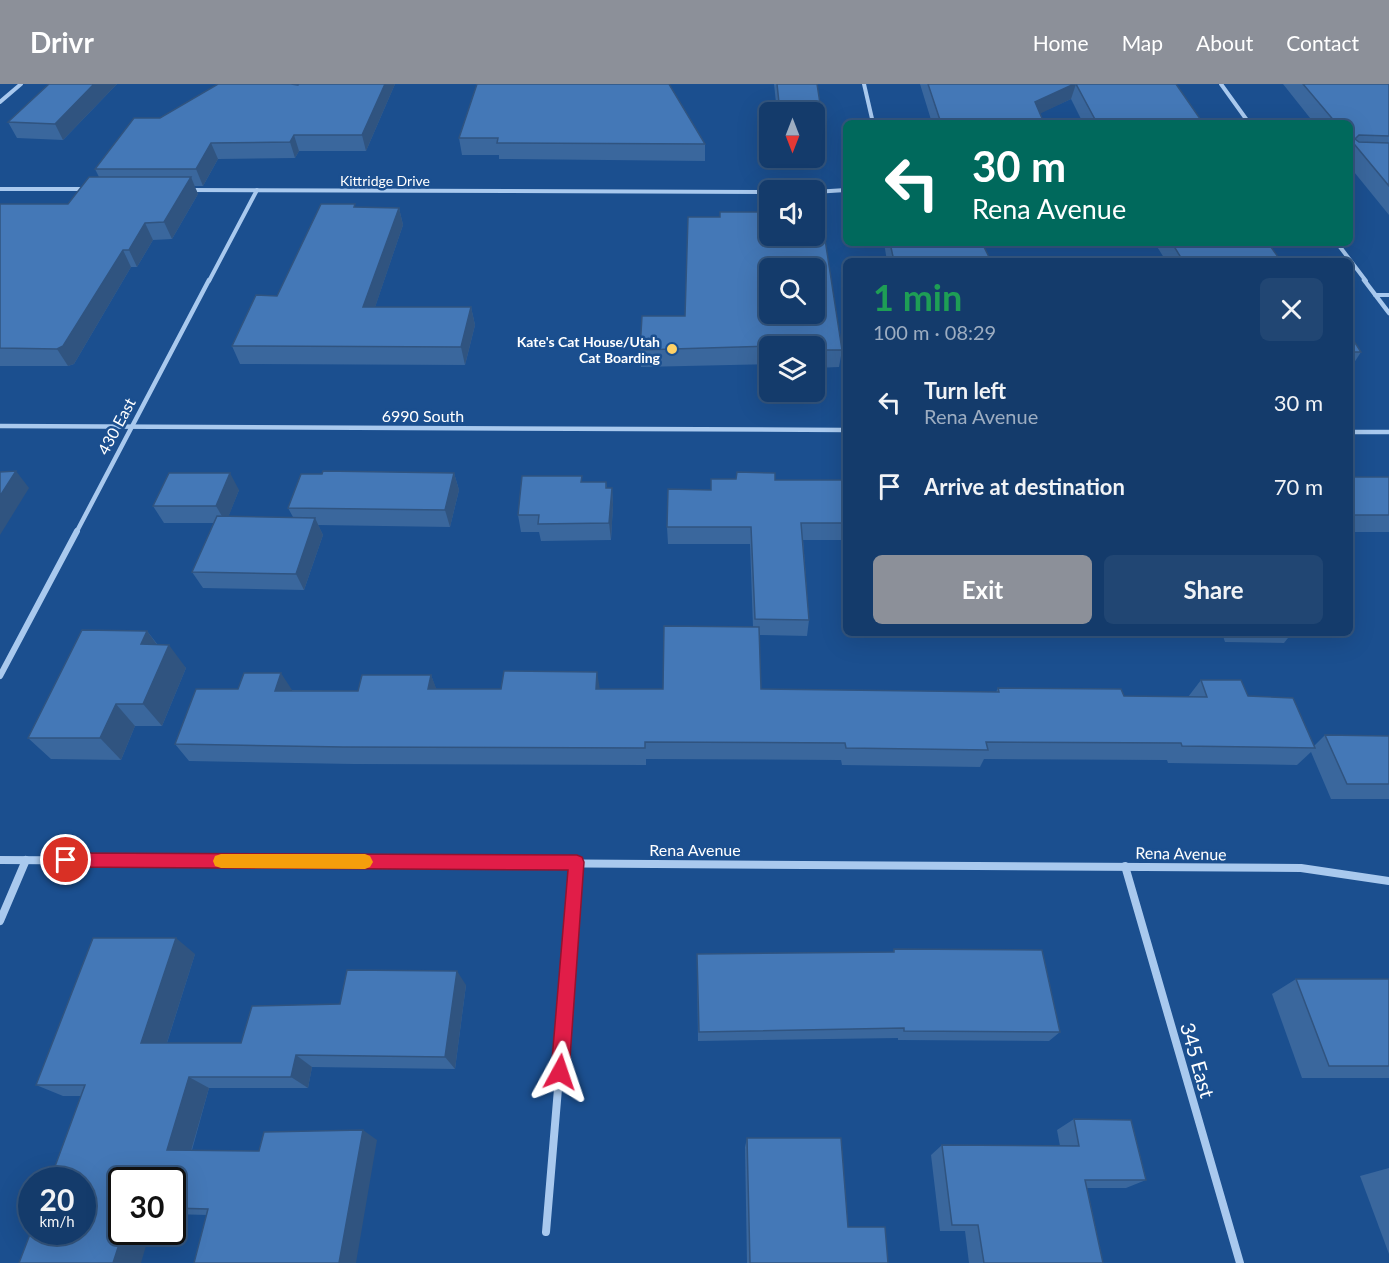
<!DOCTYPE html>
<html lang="en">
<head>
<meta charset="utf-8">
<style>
	:root { --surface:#143b6b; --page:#214673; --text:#f1f3f6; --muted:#9dadc1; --line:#33557e; --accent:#8c9099 }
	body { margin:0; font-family:Lato,sans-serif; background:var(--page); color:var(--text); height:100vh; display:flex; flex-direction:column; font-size:22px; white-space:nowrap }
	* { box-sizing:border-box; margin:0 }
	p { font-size:20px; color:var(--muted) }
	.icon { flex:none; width:33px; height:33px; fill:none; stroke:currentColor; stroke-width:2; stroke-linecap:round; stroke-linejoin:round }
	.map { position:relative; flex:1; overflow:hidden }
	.side { position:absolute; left:843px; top:174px; width:510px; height:378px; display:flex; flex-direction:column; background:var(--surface); border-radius:9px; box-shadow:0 6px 24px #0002,0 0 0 2px var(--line) }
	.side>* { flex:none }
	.guide { position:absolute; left:843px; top:36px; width:510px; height:126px; border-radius:9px; box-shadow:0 6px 24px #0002,0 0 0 2px var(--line); background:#00695c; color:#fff; overflow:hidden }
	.needle { width:39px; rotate:180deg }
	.tools { position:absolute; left:759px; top:18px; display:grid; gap:12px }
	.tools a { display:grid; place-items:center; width:66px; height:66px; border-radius:9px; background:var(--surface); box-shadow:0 6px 24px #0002,0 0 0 2px var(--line); font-size:30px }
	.speed { position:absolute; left:18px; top:1083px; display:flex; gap:12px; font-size:30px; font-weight:700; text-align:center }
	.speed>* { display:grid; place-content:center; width:78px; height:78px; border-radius:50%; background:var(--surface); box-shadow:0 6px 24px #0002,0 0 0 2px var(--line); line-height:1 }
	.speed small { font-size:15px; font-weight:400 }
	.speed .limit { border:3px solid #111; border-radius:9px; background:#fff; color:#111 }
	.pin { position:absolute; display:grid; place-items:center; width:51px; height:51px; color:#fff; margin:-26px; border:3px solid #fff; border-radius:50%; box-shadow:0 2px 6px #0007 }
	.me { position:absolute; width:66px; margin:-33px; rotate:5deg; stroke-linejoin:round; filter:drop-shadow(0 0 4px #0008) }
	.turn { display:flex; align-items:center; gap:21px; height:126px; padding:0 30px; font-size:27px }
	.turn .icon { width:78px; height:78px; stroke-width:2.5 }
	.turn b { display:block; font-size:42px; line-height:51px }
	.round { display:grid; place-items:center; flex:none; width:63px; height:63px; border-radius:9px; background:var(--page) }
	.overview { display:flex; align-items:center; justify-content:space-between; height:102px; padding:0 30px }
	h1 { font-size:36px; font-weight:700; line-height:45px; color:#1e9e55 }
	.button { display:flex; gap:12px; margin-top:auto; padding:12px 30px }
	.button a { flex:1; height:69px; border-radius:9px; background:var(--accent); color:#fff; font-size:24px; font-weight:700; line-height:69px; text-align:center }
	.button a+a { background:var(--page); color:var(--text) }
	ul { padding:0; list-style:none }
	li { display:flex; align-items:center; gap:18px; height:84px; padding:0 30px }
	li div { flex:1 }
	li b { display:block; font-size:22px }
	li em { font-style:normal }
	header { display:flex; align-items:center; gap:36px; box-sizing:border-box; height:84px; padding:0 30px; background:var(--accent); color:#fff }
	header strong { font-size:28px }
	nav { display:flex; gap:33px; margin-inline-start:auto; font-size:21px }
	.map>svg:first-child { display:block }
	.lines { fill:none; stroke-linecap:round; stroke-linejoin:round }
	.service { stroke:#a9c9ee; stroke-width:4 }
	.minor-far3 { stroke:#a9c9ee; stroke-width:4 }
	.minor-far2 { stroke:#a9c9ee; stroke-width:4.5 }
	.minor-far1 { stroke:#a9c9ee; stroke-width:6 }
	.minor { stroke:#a9c9ee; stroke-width:8 }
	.wall { fill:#3a679d }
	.shaded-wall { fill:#305480 }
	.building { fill:#4478b7; stroke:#305480; stroke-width:1.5; fill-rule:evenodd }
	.route { fill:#e11d48; stroke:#92132f; stroke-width:1.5 }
	.slow { fill:#f59e0b }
	.poi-dot { fill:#ffd166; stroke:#1b4f8f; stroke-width:2 }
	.labels { text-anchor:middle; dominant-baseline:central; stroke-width:5; stroke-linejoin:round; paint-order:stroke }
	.far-street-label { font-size:14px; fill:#fff; stroke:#1b4f8f }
	.far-poi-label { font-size:14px; font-weight:bold; fill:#fff; stroke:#1b4f8f; text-anchor:end }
	.street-label { font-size:16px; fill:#fff; stroke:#1b4f8f }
	.near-street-label { font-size:20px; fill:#fff; stroke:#1b4f8f }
</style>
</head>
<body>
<header>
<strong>Drivr</strong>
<nav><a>Home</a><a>Map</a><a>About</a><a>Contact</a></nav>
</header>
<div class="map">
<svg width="1389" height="1179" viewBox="0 0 1389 1179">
	<rect width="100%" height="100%" fill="#1b4f8f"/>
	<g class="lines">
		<polyline class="service" points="1375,211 1389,211"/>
		<g class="minor-far3">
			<polyline points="864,0 873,39"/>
			<polyline points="1221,0 1249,39"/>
			<polyline points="0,18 21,0"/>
			<polyline points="0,105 88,105"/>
			<polyline points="188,106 770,108"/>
			<polyline points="814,108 846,106"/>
			<polyline points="1337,159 1366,197"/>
			<polyline points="209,197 257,106"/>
		</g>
		<g class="minor-far2">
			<polyline points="1364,196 1389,229"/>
			<polyline points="0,342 846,346"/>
			<polyline points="1350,348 1389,348"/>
			<polyline points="76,449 209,196"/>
		</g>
		<polyline class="minor-far1" points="0,592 77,447"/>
		<g class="minor">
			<polyline points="0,776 1301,784 1389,797"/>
			<polyline points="1125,782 1240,1179"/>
			<polyline points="0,837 26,776"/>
			<polyline points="546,1148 577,778"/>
		</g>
	</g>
	<g class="wall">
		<polygon points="49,0 117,0 63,56 17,54 8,38"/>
		<polygon points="395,0 366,67 299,67 295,74 218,75 203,102 194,102 198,110 172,155 153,156 137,183 131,183 74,280 68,282 0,282 0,120 68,120 99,93 95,85 160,34 298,1"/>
		<polygon points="477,0 705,60 705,77 499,75 499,71 462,71 459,54"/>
		<polygon points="774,0 817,0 826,58 824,74 782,74 814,74 814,28 777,28"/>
		<polygon points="920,0 1176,0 1203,39 1083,39 1071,15 1040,29 1044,39 932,39"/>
		<polygon points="1283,0 1389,0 1389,131 1350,83 1350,39 1314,39"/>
		<polygon points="356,123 399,124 403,141 375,223 471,223 475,241 465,281 240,280 232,262"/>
		<polygon points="884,159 982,159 991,177 887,177"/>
		<polygon points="1157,159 1268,159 1281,177 1166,177 1156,161"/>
		<polygon points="642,232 842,266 839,283 814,284 814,262 770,262 770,280 641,283 640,266"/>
		<polygon points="1350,251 1361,268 1350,285"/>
		<polygon points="454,389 459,406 450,443 318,441 323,451 304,506 203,504 192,488 214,439 164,439 153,422 239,406 228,433 293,433 288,424"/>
		<rect x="1350" y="393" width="39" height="55"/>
		<polygon points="775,396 846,396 846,456 803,456 809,536 807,552 759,551 761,605 996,608 998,604 1124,612 1188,613 1201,596 1248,612 1314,662 1325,651 1389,652 1389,715 1331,715 1311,668 1297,681 1168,679 1167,676 984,675 980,683 842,681 841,676 646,675 646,681 353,680 189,677 175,660 292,606 358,607 431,591 436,605 663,605 753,543 750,460 668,460 667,443 711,406"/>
		<polygon points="582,398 606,398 607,404 612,404 613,421 611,456 541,457 539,448 521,448 518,431"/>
		<polygon points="147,547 158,561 186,584 162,642 135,642 121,676 51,675 28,654"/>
		<polygon points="1222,549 1292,549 1284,559 1225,558"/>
		<polygon points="894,865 1060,948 1049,957 898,956 898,954 698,957 697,870 893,868"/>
		<polygon points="195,870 167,959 241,959 340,920 466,901 455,985 312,983 308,1004 209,1004 192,1066 259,1067 377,1056 207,1131 172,1130 172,1096 122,1096 141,1179 81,1012 63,1012 36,1001"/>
		<polygon points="1296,895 1389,895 1389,994 1302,994 1272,910"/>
		<polygon points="1074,1035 1146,1096 1126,1104 1087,1104 1103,1179 969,1179 965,1147 940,1147 931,1071 942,1061 1060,1062 1057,1046"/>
		<polygon points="747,1054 848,1143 888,1179 747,1179 745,1063"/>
		<polygon points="1389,1084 1389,1170 1360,1092"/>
	</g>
	<g class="shaded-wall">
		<polygon points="94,0 117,0 63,56 55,40"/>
		<polygon points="385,0 395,0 366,67 362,51"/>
		<polygon points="1074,0 1076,0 1071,15 1031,34 1035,18"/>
		<polygon points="294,51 299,67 295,74 290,58"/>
		<polygon points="211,59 218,75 203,102 196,85"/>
		<polygon points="191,93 198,110 172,155 164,138"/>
		<polygon points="399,124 403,141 369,241 363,223"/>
		<polygon points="145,139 153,156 137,183 129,166"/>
		<polygon points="123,166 131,183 74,280 68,282 57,265"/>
		<polygon points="471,223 475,241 465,281 461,263"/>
		<polygon points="16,387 29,404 0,451 0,412"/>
		<polygon points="230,389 239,406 226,439 216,422"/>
		<polygon points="454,389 459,406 450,443 445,426"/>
		<polygon points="612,404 613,421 611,456 609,439"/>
		<polygon points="315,434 323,451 304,506 296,490"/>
		<polygon points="147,547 164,570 141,560"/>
		<polygon points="169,561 186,584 162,642 143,620"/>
		<polygon points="597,588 600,606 596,605"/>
		<polygon points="281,589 292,606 286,625 275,607"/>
		<polygon points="431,591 438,609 428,605"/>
		<polygon points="116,620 135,642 121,676 100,654"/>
		<polygon points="176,854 195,870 163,971 141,959"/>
		<polygon points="457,887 466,901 455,985 445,973"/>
		<polygon points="296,971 312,983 308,1004 291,993"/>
		<polygon points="189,993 209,1004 189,1074 167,1066"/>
		<polygon points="363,1046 377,1056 356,1179 339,1179"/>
		<polygon points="123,1148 150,1148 141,1179 113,1179"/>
	</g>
	<g class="building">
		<polygon points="49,0 94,0 55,40 8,38"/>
		<polygon points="218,0 291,0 298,1 299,0 385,0 362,51 294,51 290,58 211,59 196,85 95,85 134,34 160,34"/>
		<polygon points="477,0 669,0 705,60 497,59 498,54 459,54"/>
		<polygon points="777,0 817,0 826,58 814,58 814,28 780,28"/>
		<polygon points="928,0 1074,0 1035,18 1044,39 941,39"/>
		<polygon points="1076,0 1176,0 1203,39 1097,39"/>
		<polygon points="1303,0 1389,0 1389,52 1359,51 1355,55 1359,58 1389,59 1389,102 1350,55 1350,39 1336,39"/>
		<polygon points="89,93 191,93 164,138 145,139 129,166 123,166 63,262 57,265 0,264 0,120 68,120"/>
		<polygon points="321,120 355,120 354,123 399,124 363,223 471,223 461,263 232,262 256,211 277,212"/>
		<path d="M720,128H770V152H814V129H821L842,266H814V262H770L640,266L642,232H685L688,133H720ZM770,184H814V230H770Z"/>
		<polygon points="890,159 982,159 991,177 894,177"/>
		<polygon points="1172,159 1268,159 1281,177 1183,177"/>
		<polygon points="1350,251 1361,268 1350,268"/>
		<polygon points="16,387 0,412 0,388"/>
		<polygon points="323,387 454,389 445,426 288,424 301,390 322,390"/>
		<polygon points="737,388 775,389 775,396 846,396 846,439 801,439 809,536 755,535 751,443 667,443 668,405 711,406 711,395 736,395"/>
		<polygon points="169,389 230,389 216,422 153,422"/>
		<polygon points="522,392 582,392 581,398 606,398 606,404 612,404 609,439 538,440 539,431 518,431"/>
		<rect x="1350" y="393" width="39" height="38"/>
		<polygon points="217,432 315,434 296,490 192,488"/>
		<polygon points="664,542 759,543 761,605 999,608 998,604 1121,605 1124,612 1207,613 1201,596 1241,596 1248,612 1293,614 1315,664 1182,662 1181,659 986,658 988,666 846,664 845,659 645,658 645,664 343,663 175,660 196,605 238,605 244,589 281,589 275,607 358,607 362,591 431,591 428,605 501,605 504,587 597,588 596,605 663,605"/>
		<polygon points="82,546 147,547 141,560 169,561 143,620 116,620 100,654 28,654"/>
		<polygon points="1325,651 1389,652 1389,700 1347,700"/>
		<polygon points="93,854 176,854 141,959 241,959 252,922 340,920 347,886 457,887 445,973 296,971 291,993 189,993 167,1066 259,1067 264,1048 363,1046 339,1179 194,1179 208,1125 172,1124 172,1096 122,1096 122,1148 123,1148 113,1179 19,1179 32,1145 32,1148 82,1148 82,1096 50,1096 85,1001 36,1001"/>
		<polygon points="894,865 1042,866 1060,948 904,947 904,944 699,948 697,870 894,868"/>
		<polygon points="1296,895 1389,895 1389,982 1329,982"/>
		<polygon points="1074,1035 1131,1036 1146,1096 1085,1096 1103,1179 984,1179 978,1141 952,1141 942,1061 1079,1062"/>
		<polygon points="747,1054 841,1054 848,1143 885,1143 888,1179 750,1179"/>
	</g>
	<polygon class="route" points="66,769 577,771 582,773 584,778 569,988 566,994 560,997 553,994 551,988 568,786 66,783 61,781 58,776 61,771"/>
	<polygon class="slow" points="221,770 365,770 370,772 373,778 370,783 365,785 221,784 215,782 213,777 215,772"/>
	<circle class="poi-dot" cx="672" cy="265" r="6"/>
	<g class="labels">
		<g class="far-street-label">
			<text x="385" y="96">Kittridge Drive</text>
		</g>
		<g class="far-poi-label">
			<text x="660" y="257">Kate's Cat House/Utah<tspan x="660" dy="16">Cat Boarding</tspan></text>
		</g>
		<g class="street-label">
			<text x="423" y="331">6990 South</text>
			<text transform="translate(116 342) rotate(-62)">430 East</text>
			<text x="695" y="765">Rena Avenue</text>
			<text transform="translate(1181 769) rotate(1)">Rena Avenue</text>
		</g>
		<g class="near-street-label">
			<text transform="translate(1198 976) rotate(74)">345 East</text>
		</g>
	</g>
</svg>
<div class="tools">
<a><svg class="needle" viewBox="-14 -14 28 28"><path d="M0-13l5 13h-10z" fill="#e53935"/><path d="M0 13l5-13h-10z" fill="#9dadc1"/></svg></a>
<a><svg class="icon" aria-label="sound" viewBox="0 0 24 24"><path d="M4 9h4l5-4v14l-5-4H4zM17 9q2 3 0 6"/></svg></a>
<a><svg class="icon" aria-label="search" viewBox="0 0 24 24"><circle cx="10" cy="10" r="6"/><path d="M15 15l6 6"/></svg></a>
<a><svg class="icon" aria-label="layers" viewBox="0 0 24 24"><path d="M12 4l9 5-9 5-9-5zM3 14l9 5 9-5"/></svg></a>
</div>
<div class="speed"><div>20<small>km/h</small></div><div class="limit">30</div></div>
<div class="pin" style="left:66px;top:776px;background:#d93025"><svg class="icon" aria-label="arrive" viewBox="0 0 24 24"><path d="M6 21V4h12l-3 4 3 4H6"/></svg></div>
<svg class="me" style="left:560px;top:988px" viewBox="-20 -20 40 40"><path d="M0-17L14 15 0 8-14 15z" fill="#e11d48" stroke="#fff" stroke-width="4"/></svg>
<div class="guide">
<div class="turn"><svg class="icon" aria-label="left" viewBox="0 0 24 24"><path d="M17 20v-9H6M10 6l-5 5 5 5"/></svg><div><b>30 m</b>Rena Avenue</div></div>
</div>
<section class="side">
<div class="overview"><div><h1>1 min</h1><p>100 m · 08:29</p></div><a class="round"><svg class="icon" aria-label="close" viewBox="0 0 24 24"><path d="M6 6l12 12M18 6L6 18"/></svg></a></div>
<ul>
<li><svg class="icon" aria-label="left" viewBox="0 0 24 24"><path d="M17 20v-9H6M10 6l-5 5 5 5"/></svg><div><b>Turn left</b><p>Rena Avenue</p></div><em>30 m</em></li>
<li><svg class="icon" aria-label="arrive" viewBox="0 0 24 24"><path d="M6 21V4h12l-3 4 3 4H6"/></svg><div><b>Arrive at destination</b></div><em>70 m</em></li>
</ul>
<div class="button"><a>Exit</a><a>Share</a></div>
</section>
</div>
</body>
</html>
